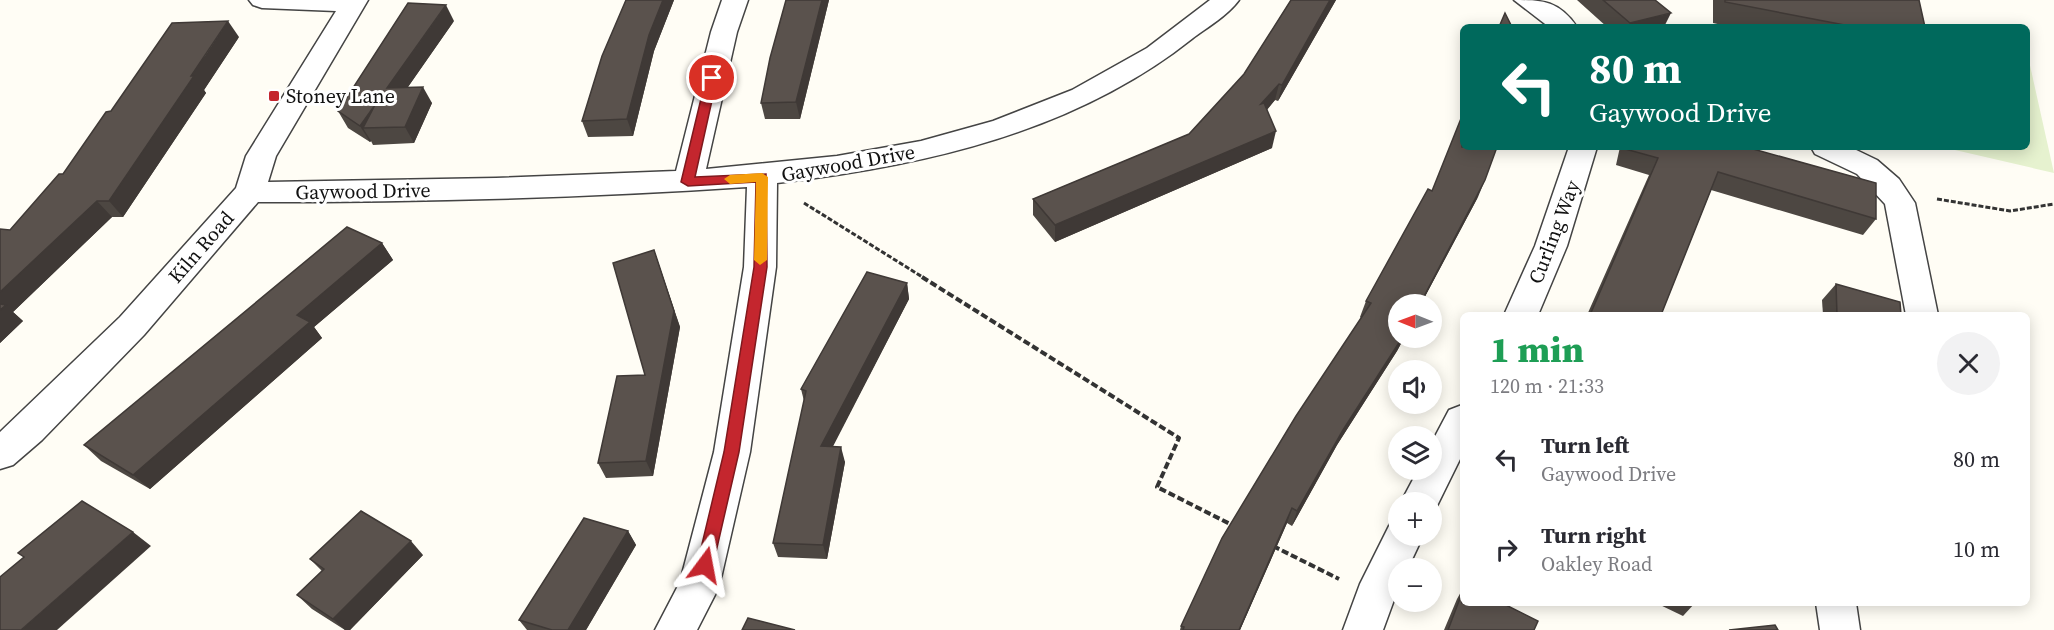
<!DOCTYPE html>
<html lang="en">
<head>
<meta charset="utf-8">
<style>
	:root { --surface:#fff; --page:#f2f2f3; --text:#2b2b33; --muted:#7c7c81 }
	body { margin:0; font-family:"Source Serif 4",serif; background:var(--page); color:var(--text); height:100vh; display:flex; flex-direction:column; font-size:22px; white-space:nowrap }
	* { box-sizing:border-box; margin:0 }
	p { font-size:20px; color:var(--muted) }
	.icon { flex:none; width:33px; height:33px; fill:none; stroke:currentColor; stroke-width:2; stroke-linecap:round; stroke-linejoin:round }
	.map { position:relative; flex:1; overflow:hidden }
	.sheet { position:absolute; left:1460px; top:312px; width:570px; height:294px; display:flex; flex-direction:column; background:var(--surface); border-radius:9px; box-shadow:0 3px 15px #0003 }
	.sheet>* { flex:none }
	.banner { position:absolute; left:1460px; top:24px; width:570px; height:126px; border-radius:9px; box-shadow:0 3px 15px #0003; background:#00695c; color:#fff; overflow:hidden }
	.needle { width:39px; rotate:271deg }
	.buttons { position:absolute; left:1388px; top:294px; display:grid; gap:12px }
	.buttons a { display:grid; place-items:center; width:54px; height:54px; border-radius:50%; background:var(--surface); box-shadow:0 3px 15px #0003; font-size:30px }
	.pin { position:absolute; display:grid; place-items:center; width:51px; height:51px; color:#fff; margin:-26px; border:3px solid #fff; border-radius:50%; box-shadow:0 2px 6px #0007 }
	.me { position:absolute; width:66px; margin:-33px; rotate:13deg; stroke-linejoin:round; filter:drop-shadow(0 0 4px #0008) }
	.turn { display:flex; align-items:center; gap:21px; height:126px; padding:0 30px; font-size:27px }
	.turn .icon { width:78px; height:78px; stroke-width:2.5 }
	.turn b { display:block; font-size:42px; line-height:51px }
	.round { display:grid; place-items:center; flex:none; width:63px; height:63px; border-radius:32px; background:var(--page) }
	.overview { display:flex; align-items:center; justify-content:space-between; height:102px; padding:0 30px }
	h1 { font-size:36px; font-weight:800; line-height:45px; color:#1e9e55 }
	ul { padding:0; list-style:none }
	li { display:flex; align-items:center; gap:18px; height:90px; padding:0 30px }
	li div { flex:1 }
	li b { display:block; font-size:22px }
	li em { font-style:normal }
	.map>svg:first-child { display:block }
	.pitch { fill:#e6f2cf }
	.lines { fill:none; stroke-linecap:round; stroke-linejoin:round }
	.minor-casing { stroke:#444; stroke-width:3 }
	.path-far1 { stroke:#333; stroke-width:3; stroke-dasharray:5 2; stroke-linecap:butt }
	.path { stroke:#333; stroke-width:4; stroke-dasharray:7 3; stroke-linecap:butt }
	.minor { fill:#fff; fill-rule:evenodd }
	.wall { fill:#4d4742 }
	.shaded-wall { fill:#3f3936 }
	.building { fill:#5a524d; stroke:#3f3936; stroke-width:1.5 }
	.route { fill:#c4262e; stroke:#7f191e; stroke-width:1.5 }
	.slow { fill:#f59e0b }
	.poi-dot { fill:#c4262e; stroke:#fff; stroke-width:2 }
	.labels { text-anchor:middle; dominant-baseline:central; stroke-width:6; stroke-linejoin:round; paint-order:stroke }
	.poi-label { font-size:20px; fill:#111; stroke:#fff; text-anchor:start }
	.street-label { font-size:20px; fill:#111; stroke:#fff }
</style>
</head>
<body>
<div class="map">
<svg width="2054" height="630" viewBox="0 0 2054 630">
	<rect width="100%" height="100%" fill="#fffdf5"/>
	<polygon class="pitch" points="2027,52 2054,173 1942,147 2026,147"/>
	<g class="lines">
		<g class="minor-casing">
			<g id="minor">
				<path d="M249,0H368L276,156L268,182L496,178L676,171L711,32L722,0H748L737,32L706,169L837,156L921,141L993,121L1072,90L1147,48L1210,0H1239C1228,15 1208,27 1193,38C1075,132 924,166 777,183L776,267L750,452L719,587L697,630H655L680,582L714,452L744,267L747,187C585,198 421,202 258,202L144,335L42,440L13,465L0,469V432L120,317L236,188L246,156L336,11L262,8L253,5Z"/>
				<path d="M1514,0C1543,0 1559,1 1577,27H1549Z"/>
				<polygon points="1569,147 1597,147 1567,246 1538,315 1504,315 1535,246"/>
				<polygon points="1811,147 1850,147 1877,160 1899,179 1915,203 1938,315 1906,315 1885,204 1857,174 1815,154"/>
				<polygon points="1462,405 1462,455 1433,514 1431,514 1431,502 1401,502 1418,470 1431,470 1431,444 1449,410"/>
				<polygon points="1398,521 1398,536 1423,536 1408,568 1398,568 1398,589 1383,630 1343,630 1360,584 1390,524"/>
				<polygon points="1816,603 1856,603 1860,630 1820,630"/>
			</g>
		</g>
		<g class="path-far1">
			<polyline points="1937,199 2010,211 2054,204"/>
			<polyline points="804,203 924,278"/>
		</g>
		<g class="path">
			<polyline points="922,277 1179,438 1157,487 1234,526"/>
			<polyline points="1273,546 1339,579"/>
		</g>
		<use href="#minor" class="minor"/>
	</g>
	<g class="wall">
		<polygon points="626,0 674,0 654,51 633,136 588,137 582,121"/>
		<polygon points="786,0 829,0 800,119 765,119 761,103"/>
		<polygon points="1291,0 1336,0 1278,101 1275,100 1267,110 1272,148 1055,242 1033,215 1033,199 1189,134 1244,74"/>
		<polygon points="1577,0 1655,0 1664,27 1607,27"/>
		<polygon points="1713,0 1919,0 1925,27 1731,27 1713,23"/>
		<polygon points="454,21 408,87 432,103 414,143 373,145 371,141 370,142 348,128 338,111"/>
		<polygon points="239,37 204,90 206,93 123,217 112,217 13,312 23,321 0,343 10,230 63,174 111,111"/>
		<polygon points="1620,147 1746,147 1876,219 1863,235 1711,190 1661,315 1587,315 1649,175 1616,165"/>
		<polygon points="1478,197 1421,304 1398,304 1398,338 1404,338 1397,351 1337,445 1292,526 1287,523 1240,630 1180,630 1181,626 1361,318 1360,317 1366,301"/>
		<polygon points="382,243 393,260 314,327 322,338 150,489 101,461 84,445"/>
		<polygon points="654,250 680,327 653,476 606,478 598,463 645,375"/>
		<polygon points="907,283 909,299 832,447 845,462 827,559 778,557 773,543 804,401 801,389"/>
		<polygon points="1836,284 1901,315 1823,315 1822,300"/>
		<polygon points="628,531 636,545 586,630 527,630 519,620"/>
		<polygon points="423,555 350,630 345,630 312,609 297,595 322,571 310,559"/>
		<polygon points="1462,590 1462,603 1534,630 1444,630 1457,599"/>
		<polygon points="1656,603 1695,603 1683,616"/>
	</g>
	<g class="shaded-wall">
		<polygon points="663,0 674,0 654,51 633,136 627,119 649,35"/>
		<polygon points="822,0 829,0 800,119 796,102"/>
		<polygon points="1330,0 1336,0 1278,101 1282,85"/>
		<polygon points="446,5 454,21 396,104 387,88"/>
		<polygon points="1671,13 1664,27 1628,27 1630,23"/>
		<polygon points="228,21 239,37 204,90 206,93 123,217 109,201"/>
		<polygon points="1279,84 1275,100 1257,121 1261,104"/>
		<polygon points="423,87 432,103 414,143 405,127"/>
		<polygon points="375,105 363,128 371,141 370,142 360,126"/>
		<polygon points="1276,131 1272,148 1055,242 1055,225"/>
		<polygon points="1485,180 1478,197 1421,304 1420,304"/>
		<polygon points="97,201 112,217 13,312 23,321 0,343 0,292"/>
		<polygon points="382,243 393,260 314,327 322,338 150,489 133,475 297,315"/>
		<polygon points="654,250 680,327 653,476 646,461"/>
		<polygon points="907,283 909,299 825,462 821,446"/>
		<polygon points="1402,338 1404,338 1397,351 1337,445 1292,526 1297,511 1343,430"/>
		<polygon points="841,447 845,462 827,559 823,545"/>
		<polygon points="1292,508 1287,523 1240,630 1239,630"/>
		<polygon points="628,531 636,545 586,630 568,630"/>
		<polygon points="133,532 151,546 57,630 21,630"/>
		<polygon points="411,541 423,555 350,630 345,630 333,619"/>
	</g>
	<g class="building">
		<polygon points="626,0 663,0 649,35 627,119 582,121 602,56"/>
		<polygon points="786,0 822,0 796,102 761,103 770,58"/>
		<polygon points="1291,0 1330,0 1282,85 1279,84 1261,104 1264,103 1276,131 1055,225 1033,199 1189,134 1244,74"/>
		<polygon points="1603,0 1655,0 1671,13 1630,23"/>
		<polygon points="1725,0 1919,0 1925,27 1855,27 1725,2"/>
		<polygon points="408,3 446,5 387,88 423,87 405,127 363,128 375,105 360,126 338,111"/>
		<polygon points="1505,13 1512,27 1499,27"/>
		<polygon points="228,21 191,76 194,76 109,201 97,201 0,292 0,229 10,230 59,174 63,174 106,112 111,111 172,23"/>
		<polygon points="1462,116 1462,147 1497,147 1485,180 1420,304 1398,304 1398,338 1402,338 1343,430 1297,511 1292,508 1239,630 1183,630 1184,627 1181,626 1222,538 1296,416 1371,303 1366,301 1428,189 1432,191"/>
		<polygon points="1625,147 1746,147 1876,183 1876,219 1718,172 1661,315 1590,315 1658,158 1625,149"/>
		<polygon points="347,227 382,243 297,315 310,322 133,475 84,445"/>
		<polygon points="654,250 674,311 646,461 598,463 617,376 645,375 613,263"/>
		<polygon points="867,272 907,283 821,446 841,447 823,545 773,543 806,391 801,389"/>
		<polygon points="1836,284 1900,302 1901,315 1837,315"/>
		<polygon points="0,304 6,305 0,310"/>
		<polygon points="82,501 133,532 21,630 0,630 0,577 24,557 18,553"/>
		<polygon points="361,511 411,541 333,619 297,595 324,569 310,559"/>
		<polygon points="584,518 628,531 568,630 552,630 519,620"/>
		<polygon points="1462,593 1462,603 1502,603 1538,621 1534,630 1448,630"/>
		<polygon points="748,618 795,630 742,630"/>
		<polygon points="1775,625 1778,630 1729,630"/>
	</g>
	<polygon class="route" points="712,74 717,78 695,177 766,174 767,267 739,452 713,565 711,570 705,572 699,570 697,565 724,452 754,267 756,182 688,186 681,182 706,78"/>
	<polygon class="slow" points="762,173 768,177 767,260 760,265 754,260 756,182 730,184 724,179 730,175"/>
	<rect class="poi-dot" x="268" y="90" width="12" height="12" rx="3"/>
	<g class="labels">
		<g class="poi-label">
			<text x="286" y="96">Stoney Lane</text>
		</g>
		<g class="street-label">
			<text transform="translate(848 163) rotate(-10)">Gaywood Drive</text>
			<text transform="translate(363 191) rotate(-1)">Gaywood Drive</text>
			<text transform="translate(1554 232) rotate(-69)">Curling Way</text>
			<text transform="translate(201 247) rotate(-49)">Kiln Road</text>
		</g>
	</g>
</svg>
<div class="buttons">
<a><svg class="needle" viewBox="-14 -14 28 28"><path d="M0-13l5 13h-10z" fill="#e53935"/><path d="M0 13l5-13h-10z" fill="#7c7c81"/></svg></a>
<a><svg class="icon" aria-label="sound" viewBox="0 0 24 24"><path d="M4 9h4l5-4v14l-5-4H4zM17 9q2 3 0 6"/></svg></a>
<a><svg class="icon" aria-label="layers" viewBox="0 0 24 24"><path d="M12 4l9 5-9 5-9-5zM3 14l9 5 9-5"/></svg></a>
<a>+</a>
<a>−</a>
</div>
<div class="pin" style="left:712px;top:78px;background:#d93025"><svg class="icon" aria-label="arrive" viewBox="0 0 24 24"><path d="M6 21V4h12l-3 4 3 4H6"/></svg></div>
<svg class="me" style="left:705px;top:565px" viewBox="-20 -20 40 40"><path d="M0-17L14 15 0 8-14 15z" fill="#c4262e" stroke="#fff" stroke-width="4"/></svg>
<div class="banner">
<div class="turn"><svg class="icon" aria-label="left" viewBox="0 0 24 24"><path d="M17 20v-9H6M10 6l-5 5 5 5"/></svg><div><b>80 m</b>Gaywood Drive</div></div>
</div>
<section class="sheet">
<div class="overview"><div><h1>1 min</h1><p>120 m · 21:33</p></div><a class="round"><svg class="icon" aria-label="close" viewBox="0 0 24 24"><path d="M6 6l12 12M18 6L6 18"/></svg></a></div>
<ul>
<li><svg class="icon" aria-label="left" viewBox="0 0 24 24"><path d="M17 20v-9H6M10 6l-5 5 5 5"/></svg><div><b>Turn left</b><p>Gaywood Drive</p></div><em>80 m</em></li>
<li><svg class="icon" aria-label="right" viewBox="0 0 24 24"><path d="M7 20v-9h11M14 6l5 5-5 5"/></svg><div><b>Turn right</b><p>Oakley Road</p></div><em>10 m</em></li>
</ul>
</section>
</div>
</body>
</html>
